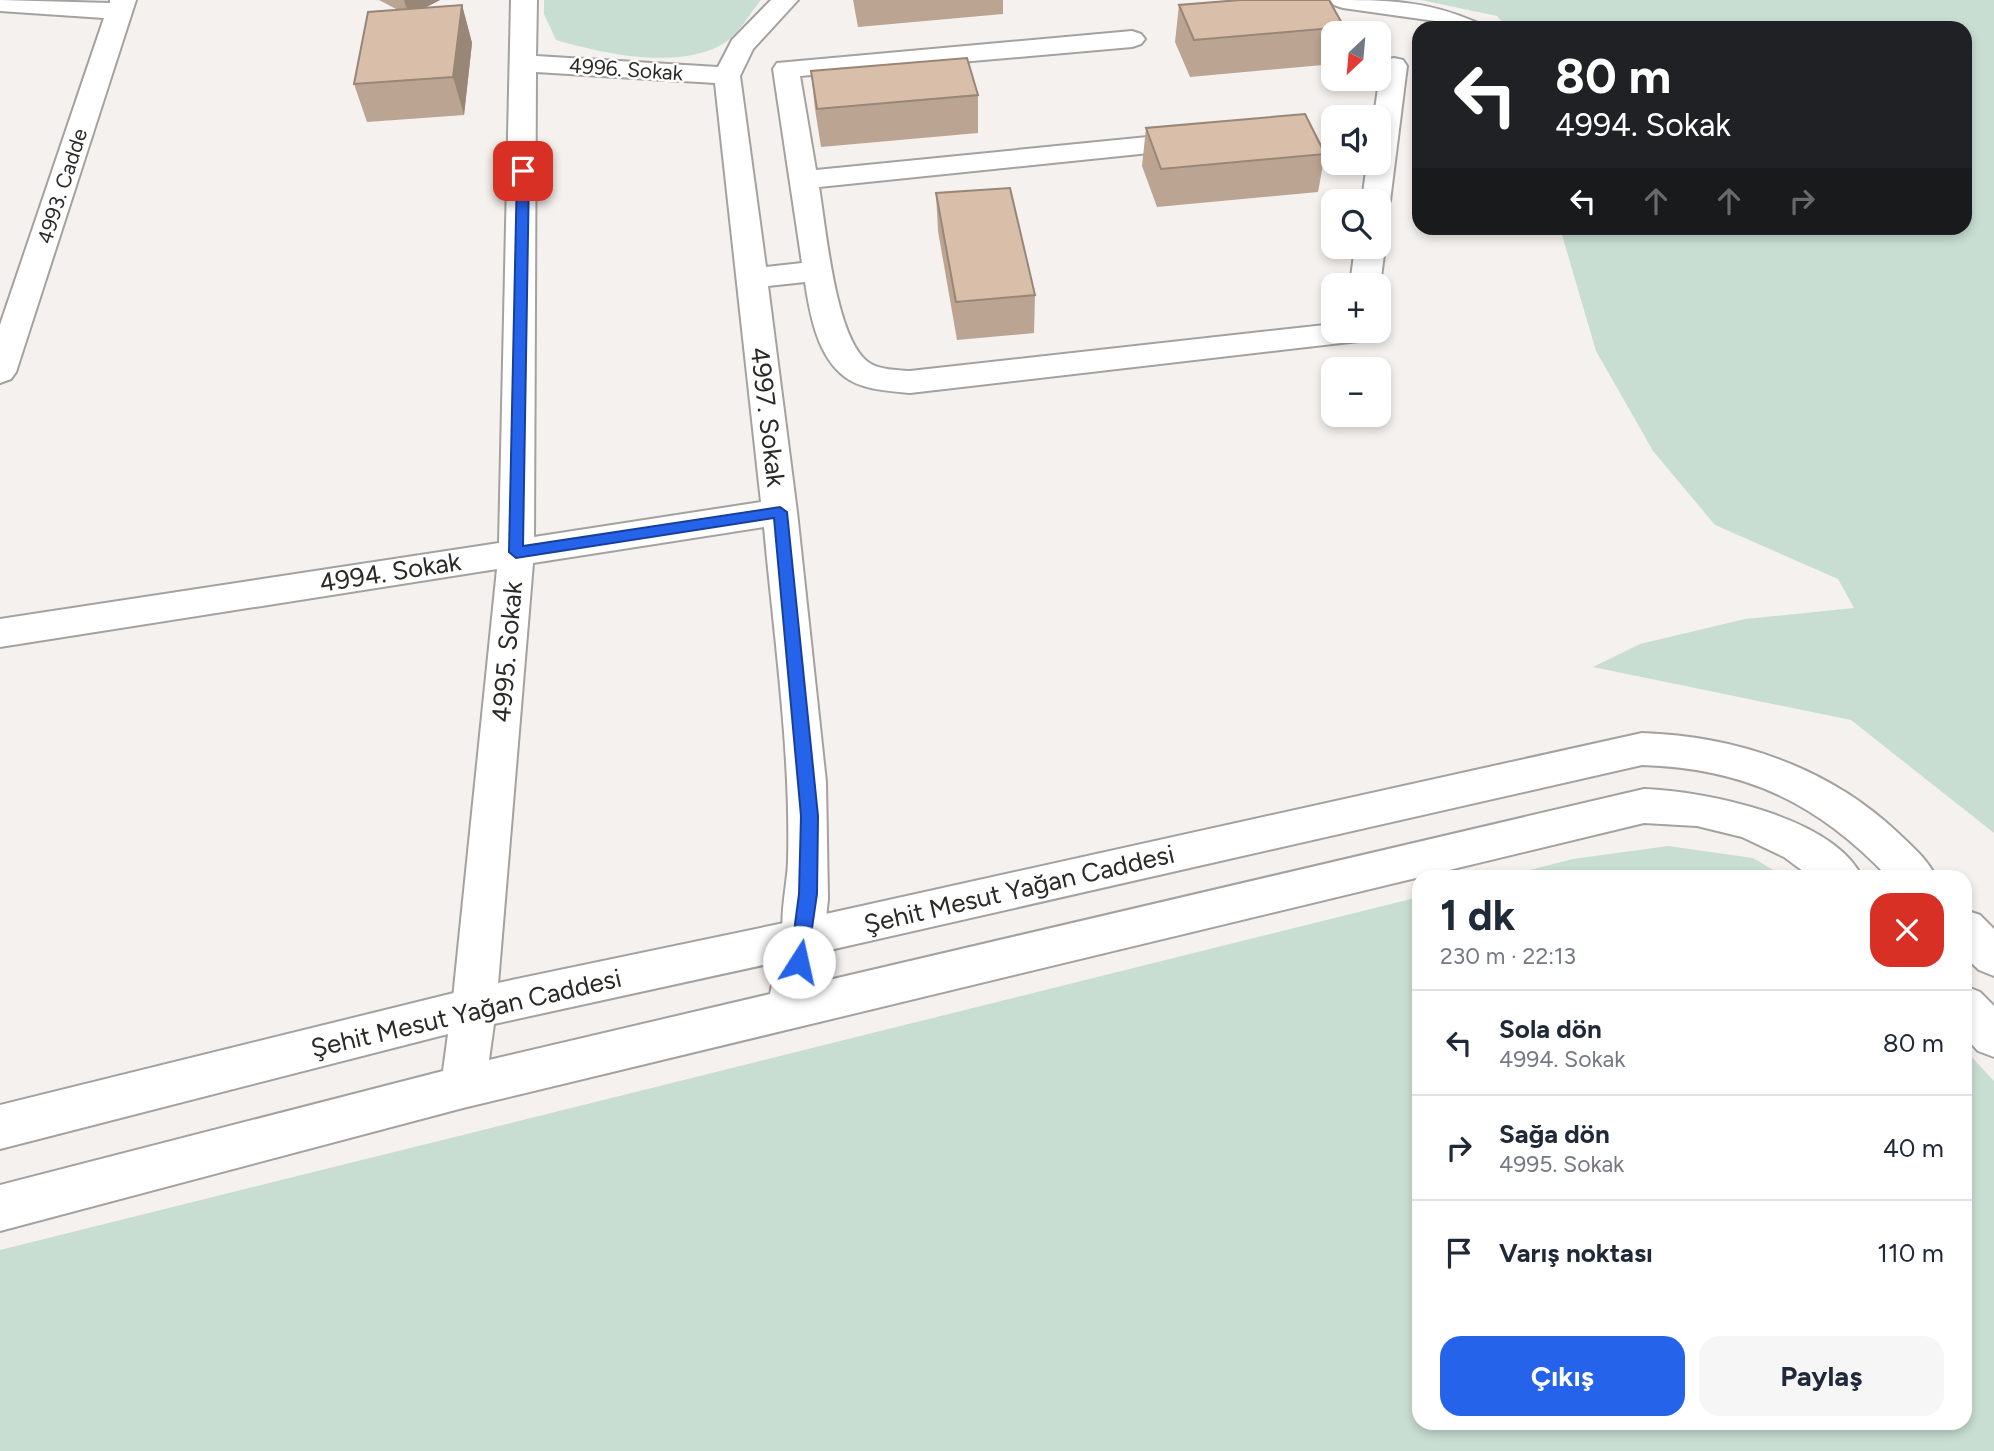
<!DOCTYPE html>
<html lang="tr">
<head>
<meta charset="utf-8">
<style>
	:root { --surface:#fff; --page:#f6f6f7; --text:#1f2937; --muted:#747a83; --line:#e0e1e3; --accent:#2563eb }
	body { margin:0; font-family:Figtree,sans-serif; background:var(--page); color:var(--text); height:100vh; display:flex; flex-direction:column; font-size:26px; white-space:nowrap }
	* { box-sizing:border-box; margin:0 }
	p { font-size:23px; color:var(--muted) }
	.icon { flex:none; width:38px; height:38px; fill:none; stroke:currentColor; stroke-width:2; stroke-linecap:round; stroke-linejoin:round }
	.map { position:relative; flex:1; overflow:hidden }
	.details { position:absolute; left:1412px; top:870px; width:560px; height:560px; display:flex; flex-direction:column; background:var(--surface); border-radius:21px; box-shadow:0 4px 10px #0003 }
	.details>* { flex:none }
	.top-card { position:absolute; left:1412px; top:21px; width:560px; height:214px; border-radius:21px; box-shadow:0 4px 10px #0003; background:#202124; color:#fff; overflow:hidden }
	.needle { width:46px; rotate:206deg }
	.tools { position:absolute; left:1321px; top:21px; display:grid; gap:14px }
	.tools a { display:grid; place-items:center; width:70px; height:70px; border-radius:14px; background:var(--surface); box-shadow:0 4px 10px #0003; font-size:35px }
	.pin { position:absolute; display:grid; place-items:center; width:60px; height:60px; color:#fff; margin:-30px; border-radius:14px; box-shadow:0 4px 10px #0006 }
	.me { position:absolute; width:77px; margin:-38px; rotate:10deg; stroke-linejoin:round; filter:drop-shadow(0 0 5px #0008) }
	.turn { display:flex; align-items:center; gap:24px; height:147px; padding:0 28px; font-size:32px }
	.turn .icon { width:91px; height:91px; stroke-width:2.5 }
	.turn b { display:block; font-size:49px; line-height:60px }
	.lanes { display:flex; align-items:center; height:66px; padding:0 28px; background:#0003; justify-content:center; gap:35px; direction:ltr }
	.lanes .off { opacity:.35 }
	.round { display:grid; place-items:center; flex:none; width:74px; height:74px; border-radius:21px; background:var(--page) }
	.summary { display:flex; align-items:center; justify-content:space-between; height:119px; padding:0 28px }
	h1 { font-size:42px; font-weight:700; line-height:52px }
	.primary-button { display:flex; gap:14px; margin-top:auto; padding:14px 28px }
	.primary-button a { flex:1; height:80px; border-radius:21px; background:var(--accent); color:#fff; font-size:28px; font-weight:700; line-height:80px; text-align:center }
	.primary-button a+a { background:var(--page); color:var(--text) }
	ul { padding:0; list-style:none }
	li { display:flex; align-items:center; gap:21px; height:105px; padding:0 28px; border-top:2px solid var(--line) }
	li div { flex:1 }
	li b { display:block; font-size:26px }
	li em { font-style:normal }
	.map>svg:first-child { display:block }
	.green { fill:#c9ded2 }
	.lines { fill:none; stroke-linecap:round; stroke-linejoin:round }
	.minor-casing { stroke:#a4a19e; stroke-width:4 }
	.secondary-casing { stroke:#a4a19e; stroke-width:4 }
	.minor { fill:#fff; fill-rule:evenodd }
	.secondary { fill:#fff; fill-rule:evenodd }
	.wall { fill:#bba492 }
	.shaded-wall { fill:#988677 }
	.building { fill:#d9bfaa; stroke:#988677; stroke-width:2 }
	.route { fill:#2563eb; stroke:#184099; stroke-width:2 }
	.labels { text-anchor:middle; dominant-baseline:central; stroke-width:5; stroke-linejoin:round; paint-order:stroke }
	.far-street-label { font-size:21px; fill:#2b2a28; stroke:#fff }
	.street-label { font-size:26px; fill:#2b2a28; stroke:#fff }
</style>
</head>
<body>
<div class="map">
<svg width="1994" height="1451" viewBox="0 0 1994 1451">
	<rect width="100%" height="100%" fill="#f5f1ee"/>
	<g class="green">
		<path d="M544,0H761C751,12 739,33 726,42C682,71 604,54 556,40L544,14Z"/>
		<polygon points="1421,0 1994,0 1994,833 1851,720 1593,667 1640,644 1745,619 1854,608 1838,579 1715,525 1653,451 1596,351 1560,228 1965,228 1965,28 1508,28 1497,16"/>
		<polygon points="1668,846 1753,858 1785,877 1502,877 1573,859"/>
		<polygon points="1419,897 1419,1423 1965,1423 1965,1050 1994,1081 1994,1451 0,1451 0,1250"/>
	</g>
	<g class="lines">
		<g class="minor-casing">
			<g id="minor">
				<polygon points="0,0 110,3 110,0 136,0 16,372 11,379 0,383 0,325 104,18 0,11"/>
				<path d="M511,0H537L536,56L718,67L732,40L771,0H798L753,49L740,76L766,267L802,263L773,69L777,63L1132,31L1141,34L1145,39L1141,44L1132,47L800,76L816,170L1198,132L1208,134L1212,140L1208,146L1198,148L819,187C826,228 835,338 868,362C879,370 897,370 910,371L1334,324V331H1375L1370,338L1359,341L910,393C890,391 862,390 845,377C817,356 810,314 805,282L768,286L797,512L826,782L828,899L824,938L818,951L803,957L788,951C776,926 787,890 788,862C791,752 774,637 764,527L533,563L496,1008L489,1022L474,1028L459,1022L452,1008L497,569L0,647V619L499,543ZM536,72L715,83L761,502L534,537Z"/>
				<path d="M1330,0C1387,0 1426,0 1478,23L1482,28H1449L1435,21L1343,8L1334,5Z"/>
				<polygon points="1394,58 1403,60 1407,66 1390,201 1386,207 1379,209 1379,201 1362,201 1367,163 1379,163 1379,117 1374,117 1381,66 1385,60"/>
				<polygon points="1379,240 1385,247 1380,285 1350,285 1355,247 1379,247"/>
			</g>
		</g>
		<g class="secondary-casing">
			<g id="secondary">
				<path d="M1642,733C1736,736 1828,767 1897,832C1912,846 1927,859 1936,877H1888C1818,803 1745,768 1642,765L821,952L816,983L1644,789C1705,791 1833,817 1862,877H1811L1784,857L1742,837L1697,826L1644,823L463,1108L0,1231V1185L443,1071L448,1034L0,1149V1105L474,988L803,919ZM777,962L770,994L489,1060L494,1024Z"/>
				<polygon points="1965,910 1980,915 1994,929 1994,976 1979,970 1965,957"/>
				<polygon points="1965,986 1980,992 1994,1006 1994,1057 1978,1051 1965,1037"/>
			</g>
		</g>
		<use href="#minor" class="minor"/>
		<use href="#secondary" class="secondary"/>
	</g>
	<g class="wall">
		<polygon points="379,0 440,0 424,8 462,5 472,43 464,115 367,122 354,84 398,10"/>
		<polygon points="853,0 1003,0 1003,14 858,27"/>
		<polygon points="1179,5 1344,27 1343,33 1334,33 1334,64 1190,77 1175,42"/>
		<polygon points="811,71 978,95 978,133 821,147 815,109"/>
		<polygon points="1146,128 1325,154 1318,192 1157,207 1142,166"/>
		<polygon points="936,193 1035,295 1034,333 957,340 938,231"/>
	</g>
	<g class="shaded-wall">
		<polygon points="404,0 440,0 409,16"/>
		<polygon points="462,5 472,43 464,115 453,77"/>
	</g>
	<g class="building">
		<polygon points="1240,0 1329,0 1344,27 1194,40 1179,5"/>
		<polygon points="462,5 453,77 354,84 368,12"/>
		<polygon points="967,58 978,95 817,109 811,71"/>
		<polygon points="1305,114 1325,154 1161,169 1146,128"/>
		<polygon points="1010,188 1035,295 956,302 936,193"/>
	</g>
	<polygon class="route" points="523,168 529,171 523,546 780,507 787,512 818,816 817,894 807,962 805,967 799,970 792,967 790,962 799,894 801,816 774,518 516,558 509,552 517,171"/>
	<g class="labels">
		<g class="far-street-label">
			<text transform="translate(626 69) rotate(4)">4996. Sokak</text>
			<text transform="translate(62 186) rotate(-72)">4993. Cadde</text>
		</g>
		<g class="street-label">
			<text transform="translate(768 417) rotate(83)">4997. Sokak</text>
			<text transform="translate(390 572) rotate(-9)">4994. Sokak</text>
			<text transform="translate(507 652) rotate(-85)">4995. Sokak</text>
			<text transform="translate(1019 889) rotate(-13)">Şehit Mesut Yağan Caddesi</text>
			<text transform="translate(466 1013) rotate(-13)">Şehit Mesut Yağan Caddesi</text>
		</g>
	</g>
</svg>
<div class="tools">
<a><svg class="needle" viewBox="-14 -14 28 28"><path d="M0-13l5 13h-10z" fill="#e53935"/><path d="M0 13l5-13h-10z" fill="#747a83"/></svg></a>
<a><svg class="icon" aria-label="sound" viewBox="0 0 24 24"><path d="M4 9h4l5-4v14l-5-4H4zM17 9q2 3 0 6"/></svg></a>
<a><svg class="icon" aria-label="search" viewBox="0 0 24 24"><circle cx="10" cy="10" r="6"/><path d="M15 15l6 6"/></svg></a>
<a>+</a>
<a>−</a>
</div>
<div class="pin" style="left:523px;top:171px;background:#d93025"><svg class="icon" aria-label="arrive" viewBox="0 0 24 24"><path d="M6 21V4h12l-3 4 3 4H6"/></svg></div>
<svg class="me" style="left:799px;top:962px" viewBox="-20 -20 40 40"><circle r="19" fill="#fff"/><path d="M0-13L10 11 0 6-10 11z" fill="#2563eb"/></svg>
<div class="top-card">
<div class="turn"><svg class="icon" aria-label="left" viewBox="0 0 24 24"><path d="M17 20v-9H6M10 6l-5 5 5 5"/></svg><div><b>80 m</b>4994. Sokak</div></div>
<div class="lanes"><svg class="icon" aria-label="left" viewBox="0 0 24 24"><path d="M17 20v-9H6M10 6l-5 5 5 5"/></svg><svg class="icon off" aria-label="ahead" viewBox="0 0 24 24"><path d="M12 20V5M6 11l6-6 6 6"/></svg><svg class="icon off" aria-label="ahead" viewBox="0 0 24 24"><path d="M12 20V5M6 11l6-6 6 6"/></svg><svg class="icon off" aria-label="right" viewBox="0 0 24 24"><path d="M7 20v-9h11M14 6l5 5-5 5"/></svg></div>
</div>
<section class="details">
<div class="summary"><div><h1>1 dk</h1><p>230 m · 22:13</p></div><a class="round" style="background:#d93025;color:#fff"><svg class="icon" aria-label="close" viewBox="0 0 24 24"><path d="M6 6l12 12M18 6L6 18"/></svg></a></div>
<ul>
<li><svg class="icon" aria-label="left" viewBox="0 0 24 24"><path d="M17 20v-9H6M10 6l-5 5 5 5"/></svg><div><b>Sola dön</b><p>4994. Sokak</p></div><em>80 m</em></li>
<li><svg class="icon" aria-label="right" viewBox="0 0 24 24"><path d="M7 20v-9h11M14 6l5 5-5 5"/></svg><div><b>Sağa dön</b><p>4995. Sokak</p></div><em>40 m</em></li>
<li><svg class="icon" aria-label="arrive" viewBox="0 0 24 24"><path d="M6 21V4h12l-3 4 3 4H6"/></svg><div><b>Varış noktası</b></div><em>110 m</em></li>
</ul>
<div class="primary-button"><a>Çıkış</a><a>Paylaş</a></div>
</section>
</div>
</body>
</html>
